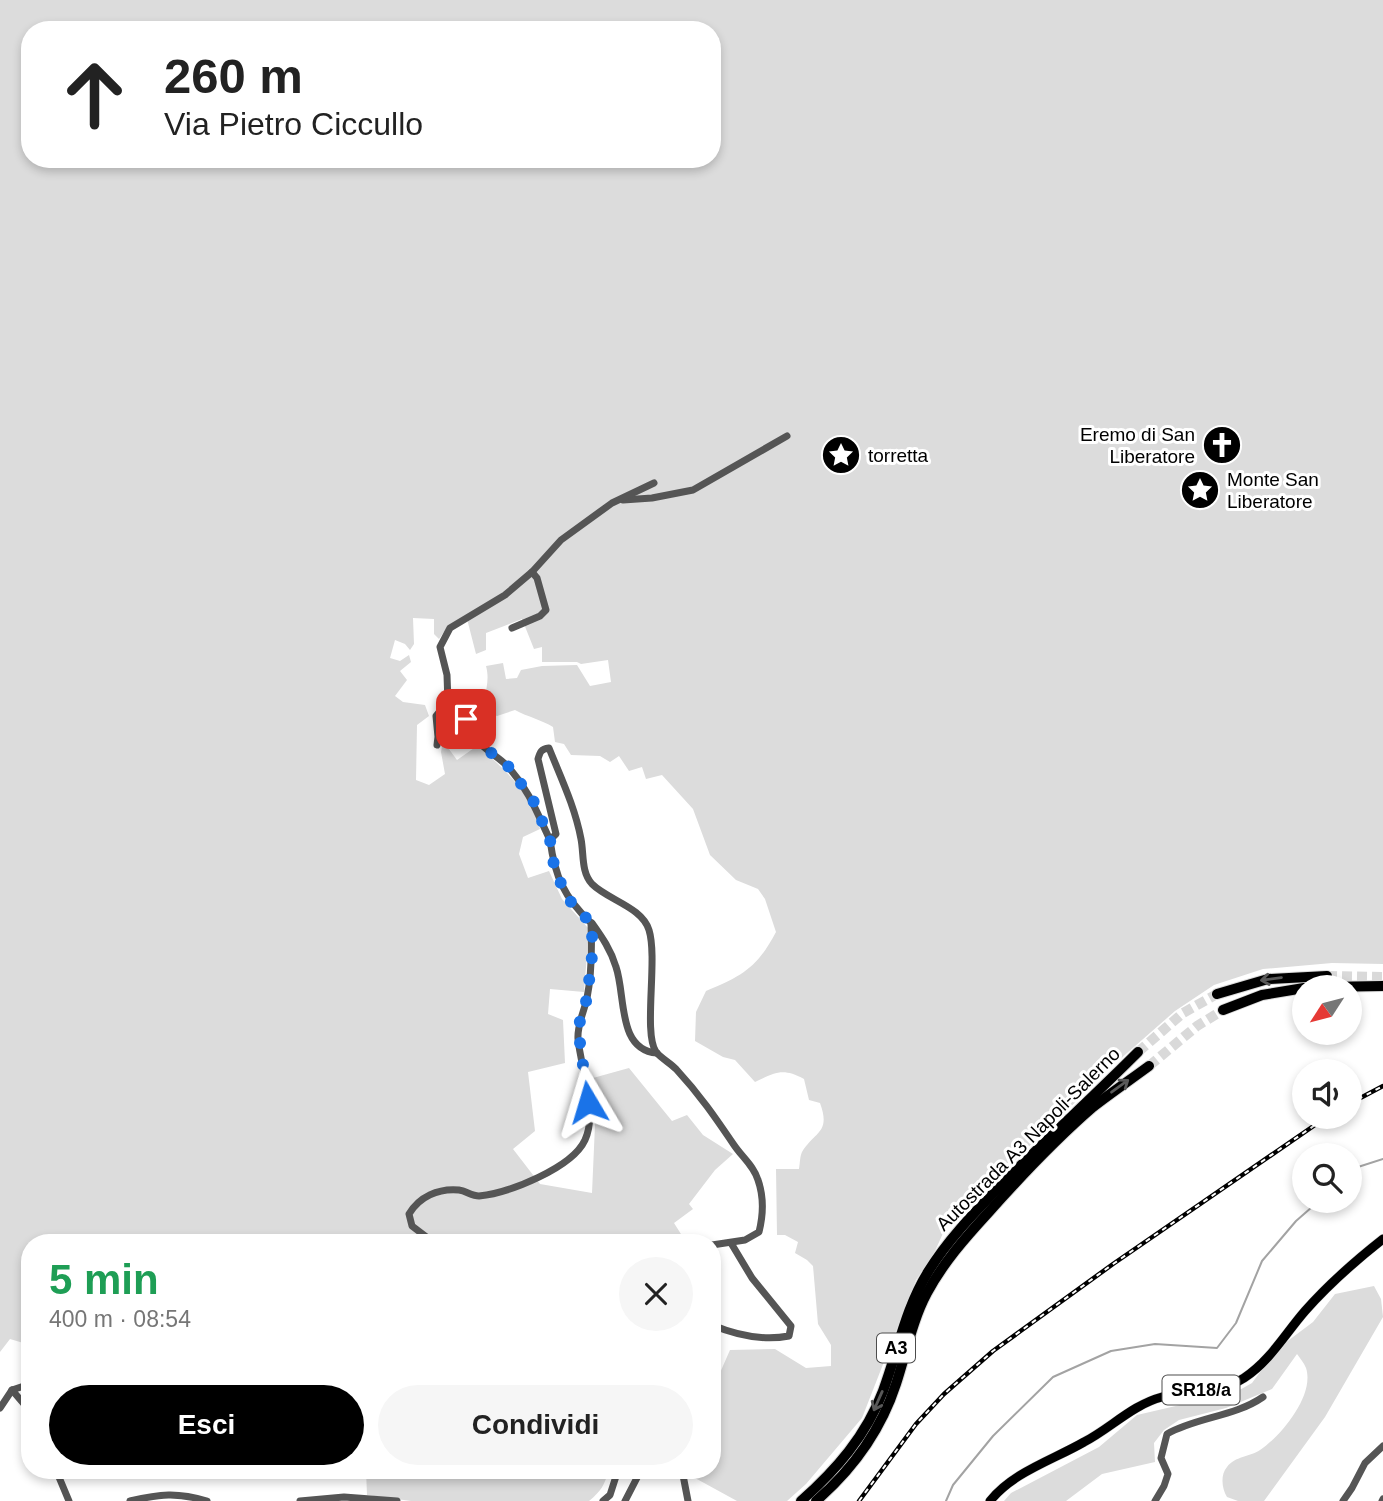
<!DOCTYPE html>
<html lang="it">
<head>
<meta charset="utf-8">
<style>
	:root { --surface:#fff; --page:#f6f6f6; --text:#222; --muted:#767676; --accent:#000 }
	body { margin:0; font-family:Arial,sans-serif; background:var(--page); color:var(--text); height:100vh; display:flex; flex-direction:column; font-size:26px; white-space:nowrap }
	* { box-sizing:border-box; margin:0 }
	p { font-size:23px; color:var(--muted) }
	.icon { flex:none; width:38px; height:38px; fill:none; stroke:currentColor; stroke-width:2; stroke-linecap:round; stroke-linejoin:round }
	.map { position:relative; flex:1; overflow:hidden }
	.drawer { position:absolute; left:21px; top:1234px; width:700px; height:245px; display:flex; flex-direction:column; background:var(--surface); border-radius:28px; box-shadow:0 4px 10px #0003 }
	.drawer>* { flex:none }
	.top-card { position:absolute; left:21px; top:21px; width:700px; height:147px; border-radius:28px; box-shadow:0 4px 10px #0003; background:#fff; color:var(--text); overflow:hidden }
	.needle { width:46px; rotate:234deg }
	.controls { position:absolute; left:1292px; top:975px; display:grid; gap:14px }
	.controls a { display:grid; place-items:center; width:70px; height:70px; border-radius:50%; background:var(--surface); box-shadow:0 4px 10px #0003; font-size:35px }
	.pin { position:absolute; display:grid; place-items:center; width:60px; height:60px; color:#fff; margin:-30px; border-radius:14px; box-shadow:0 4px 10px #0006 }
	.me { position:absolute; width:77px; margin:-38px; rotate:353deg; stroke-linejoin:round; filter:drop-shadow(0 0 5px #0008) }
	.turn { display:flex; align-items:center; gap:24px; height:147px; padding:0 28px; font-size:32px }
	.turn .icon { width:91px; height:91px; stroke-width:2.5 }
	.turn b { display:block; font-size:49px; line-height:60px }
	.round { display:grid; place-items:center; flex:none; width:74px; height:74px; border-radius:37px; background:var(--page) }
	.head { display:flex; align-items:center; justify-content:space-between; height:119px; padding:0 28px }
	h1 { font-size:42px; font-weight:800; line-height:52px; color:#1e9e55 }
	.action { display:flex; gap:14px; margin-top:auto; padding:14px 28px }
	.action a { flex:1; height:80px; border-radius:42px; background:var(--accent); color:#fff; font-size:28px; font-weight:800; line-height:80px; text-align:center }
	.action a+a { background:var(--page); color:var(--text) }
	.map>svg:first-child { display:block }
	.green { fill:#dcdcdc; fill-rule:evenodd }
	.lines { fill:none; stroke-linecap:round; stroke-linejoin:round }
	.stream { stroke:#a3a3a3; stroke-width:2 }
	.highway-tunnel { stroke:#d9d9d9; stroke-width:10; stroke-dasharray:10 5; stroke-linecap:butt }
	.major-casing { stroke:#dbdbdb; stroke-width:10 }
	.highway-casing { stroke:#dbdbdb; stroke-width:12 }
	.minor { stroke:#555; stroke-width:7 }
	.major { stroke:#000; stroke-width:9 }
	.highway { stroke:#000; stroke-width:10 }
	.rail-casing { stroke:#000; stroke-width:4.5 }
	.rail { stroke:#fff; stroke-width:2; stroke-dasharray:5; stroke-linecap:butt }
	.oneway { stroke:#595959 }
	.route { stroke:#1a73e8; stroke-width:12; stroke-dasharray:0 21.6 }
	.labels { text-anchor:middle; dominant-baseline:central; stroke-width:6; stroke-linejoin:round; paint-order:stroke }
	.shield { fill:#fff; stroke:#4c4c4c; stroke-width:2 }
	.shield-label { font-size:18px; font-weight:bold; fill:#000 }
	.poi-label { font-size:19px; fill:#000; stroke:#fff; text-anchor:start }
	.street-label { font-size:19px; fill:#000; stroke:#fff }
</style>
</head>
<body>
<div class="map">
<svg width="1383" height="1501" viewBox="0 0 1383 1501">
	<rect width="100%" height="100%" fill="#fff"/>
	<g class="green">
		<path d="M0,0H1383V964L1332,963L1263,969L1214,985L1175,1011L1126,1054L1019,1156L1001,1177L959,1212L944,1231L935,1251L916,1280L862,1418L806,1484L787,1501H737L695,1478L694,1470H712V1384L716,1382L730,1350L775,1349L806,1368L831,1366V1345L818,1324L813,1266L807,1260L795,1253L798,1242L785,1235H777L776,1169H799C800,1163 800,1156 802,1152C815,1131 831,1133 820,1103L809,1100L804,1079C782,1067 775,1073 755,1082L735,1060L723,1057L695,1041L696,1012L706,991C742,976 757,968 776,932L765,899L758,889L736,880L710,855L693,809L662,775L646,779L642,767L629,771L619,756L610,762L600,756L571,755L564,744L555,742L553,727C542,720 528,717 515,710L497,716L487,712C482,693 491,684 486,666L503,663L506,679L517,678L521,670L542,666L577,665L590,686L611,682L608,660L581,664L577,662H542V647L534,649L522,619L486,633V650L476,654L466,615L448,626L439,639L434,634V619L413,618L414,644L410,650L405,644L395,640L390,658L400,661L409,655L411,662L400,671L407,680L395,696L403,702L425,705L429,716L417,725L416,780L429,785L445,774L441,752L443,741L457,760L477,746C504,767 532,795 540,829L523,837L519,854L528,878L549,871L562,899L589,929L584,992L550,989L548,1014L563,1020L565,1063L528,1072L535,1131L513,1149L540,1184L592,1193L595,1125L593,1078L629,1068L672,1121L687,1115L703,1135L733,1154L715,1170L689,1204L693,1209L674,1223L686,1242H30V1345L10,1339L0,1352ZM30,30H712V159H30Z"/>
		<path d="M1374,1286L1381,1299L1383,1317L1325,1417L1264,1501H1238L1227,1497C1222,1489 1220,1475 1227,1467C1235,1456 1250,1457 1260,1450C1281,1436 1315,1395 1306,1368C1304,1363 1300,1358 1297,1354L1272,1389L1226,1408L1179,1420L1164,1430L1154,1443L1155,1462L1102,1474L1066,1501H1004L1011,1493L1099,1447L1137,1415L1236,1392L1252,1383L1277,1349L1313,1322L1335,1294Z"/>
		<path d="M366,1470H608C606,1484 600,1492 589,1501H411L367,1495Z"/>
	</g>
	<g class="lines">
		<g class="stream">
			<polyline points="1349,1175 1358,1167 1383,1159"/>
			<polyline points="946,1501 953,1485 993,1436 1053,1377 1111,1351 1155,1344 1217,1348 1236,1323 1262,1261 1296,1221 1320,1200"/>
		</g>
		<g class="highway-tunnel">
			<polyline points="1327,976 1383,977"/>
			<polyline points="1138,1052 1183,1013 1217,994"/>
			<polyline points="1149,1066 1197,1026 1223,1010"/>
		</g>
		<g class="major-casing">
			<path id="major" d="M990,1501C1013,1472 1053,1460 1084,1442C1111,1428 1132,1405 1162,1397C1187,1390 1221,1393 1244,1378C1270,1361 1285,1334 1305,1311C1328,1285 1355,1261 1383,1239"/>
		</g>
		<g class="highway-casing">
			<g id="highway">
				<polyline points="1323,987 1383,986"/>
				<polyline points="1217,994 1268,979 1327,976"/>
				<polyline points="1223,1010 1262,995 1304,988"/>
				<path d="M801,1501C836,1470 866,1436 883,1391C898,1351 905,1309 928,1272C948,1239 977,1210 1004,1182C1048,1138 1094,1096 1138,1052"/>
				<path d="M816,1501C853,1469 881,1430 896,1384C906,1354 912,1321 927,1293C943,1263 965,1238 988,1213C1021,1176 1056,1139 1093,1107C1111,1093 1130,1080 1149,1066"/>
			</g>
		</g>
		<g class="minor">
			<polyline points="623,500 652,498 693,490 787,436"/>
			<polyline points="512,628 540,616 546,610 537,578 532,572"/>
			<polyline points="448,703 447,675 440,647 450,628 505,595 532,572 561,540 612,503 654,483"/>
			<path d="M437,745L438,737L436,716L445,705L457,702C468,709 469,728 477,740C486,752 500,757 510,769C530,792 537,813 550,840L556,834L538,759C540,752 541,749 549,748C561,778 575,807 581,839C584,854 581,872 592,884C608,900 642,907 649,930C658,959 643,1033 656,1052C661,1058 670,1063 676,1069C700,1095 715,1117 734,1145C742,1157 754,1166 758,1180C764,1197 763,1216 759,1232L745,1240L712,1245"/>
			<path d="M592,923C602,937 611,950 616,967C626,996 617,1050 657,1053"/>
			<path d="M433,1242L412,1226L409,1214C419,1197 438,1188 459,1190C466,1191 472,1196 479,1196C509,1193 572,1168 585,1140C598,1112 581,1069 578,1039C577,1025 584,1012 587,998C592,973 592,948 591,923C564,897 555,877 550,840"/>
			<path d="M712,1325C736,1335 763,1341 789,1336L791,1326L752,1278L731,1243"/>
			<polyline points="27,1370 30,1370"/>
			<polyline points="12,1390 30,1411"/>
			<polyline points="0,1408 12,1390 30,1384"/>
			<polyline points="56,1470 69,1501"/>
			<polyline points="682,1470 688,1501"/>
			<path d="M130,1501C160,1494 177,1492 207,1501"/>
			<polyline points="300,1501 344,1497 397,1501"/>
			<polyline points="603,1501 610,1495 618,1470"/>
			<polyline points="625,1501 641,1470"/>
			<path d="M1155,1501L1164,1486L1168,1474L1161,1458L1167,1434C1197,1417 1234,1417 1263,1397"/>
			<polyline points="1343,1501 1352,1488 1365,1463 1383,1446"/>
			<polyline points="1382,1501 1383,1499"/>
		</g>
		<use href="#major" class="major"/>
		<use href="#highway" class="highway"/>
		<g class="rail-casing">
			<g id="rail">
				<polyline points="1349,1104 1383,1086"/>
				<polyline points="859,1501 916,1424 944,1394 993,1351 1113,1264 1328,1116"/>
			</g>
		</g>
		<use href="#rail" class="rail"/>
	</g>
	<defs><path id="oneway-shaft" d="M-6 0H5M1.5-3L5.5 0L1.5 3" fill="none" stroke-width="1.6" stroke-linecap="round" stroke-linejoin="round" transform="scale(1.75)"/></defs>
	<g class="oneway">
		<use href="#oneway-shaft" transform="translate(1271 979) rotate(172)"/>
		<use href="#oneway-shaft" transform="translate(1120 1086) rotate(-36)"/>
		<use href="#oneway-shaft" transform="translate(878 1401) rotate(114)"/>
	</g>
	<g class="lines">
		<polyline class="route" points="466,719 480,744 509,767 534,802 550,840 555,872 571,902 591,923 593,948 587,998 578,1028 588,1102"/>
	</g>
	<defs>
		<g id="church-disc" transform="scale(2.0125)"><circle r="9.5" fill="#000" stroke="#fff"/><path d="M-1.2-6h2.4v3.5h3.3v2.4h-3.3V6h-2.4V-.1h-3.3v-2.4h3.3Z" fill="#fff"/></g>
		<g id="sight-disc" transform="scale(2.0125)"><circle r="9.5" fill="#000" stroke="#fff"/><path d="M0-6L1.8-2.2L6-1.7L2.9 1.2L3.7 5.4L0 3.3L-3.7 5.4L-2.9 1.2L-6-1.7L-1.8-2.2Z" fill="#fff"/></g>
	</defs>
	<g fill-rule="evenodd">
		<use href="#church-disc" x="1222" y="445"/>
		<use href="#sight-disc" x="841" y="455"/>
		<use href="#sight-disc" x="1200" y="490"/>
	</g>
	<g class="labels">
		<g class="shield">
			<rect x="877" y="1333.5" width="38" height="29" rx="5"/>
			<rect x="1162.5" y="1375.5" width="77" height="29" rx="5"/>
		</g>
		<g class="shield-label">
			<text x="896" y="1348">A3</text>
			<text x="1201" y="1390">SR18/a</text>
		</g>
		<g class="poi-label">
			<text x="1195" y="434" text-anchor="end">Eremo di San<tspan x="1195" dy="22">Liberatore</tspan></text>
			<text x="868" y="455">torretta</text>
			<text x="1227" y="479">Monte San<tspan x="1227" dy="22">Liberatore</tspan></text>
		</g>
		<g class="street-label">
			<text transform="translate(1028 1139) rotate(-45)">Autostrada A3 Napoli-Salerno</text>
		</g>
	</g>
</svg>
<div class="controls">
<a><svg class="needle" viewBox="-14 -14 28 28"><path d="M0-13l5 13h-10z" fill="#e53935"/><path d="M0 13l5-13h-10z" fill="#767676"/></svg></a>
<a><svg class="icon" aria-label="sound" viewBox="0 0 24 24"><path d="M4 9h4l5-4v14l-5-4H4zM17 9q2 3 0 6"/></svg></a>
<a><svg class="icon" aria-label="search" viewBox="0 0 24 24"><circle cx="10" cy="10" r="6"/><path d="M15 15l6 6"/></svg></a>
</div>
<div class="pin" style="left:466px;top:719px;background:#d93025"><svg class="icon" aria-label="arrive" viewBox="0 0 24 24"><path d="M6 21V4h12l-3 4 3 4H6"/></svg></div>
<svg class="me" style="left:588px;top:1102px" viewBox="-20 -20 40 40"><path d="M0-17L14 15 0 8-14 15z" fill="#1a73e8" stroke="#fff" stroke-width="4"/></svg>
<div class="top-card">
<div class="turn"><svg class="icon" aria-label="ahead" viewBox="0 0 24 24"><path d="M12 20V5M6 11l6-6 6 6"/></svg><div><b>260 m</b>Via Pietro Ciccullo</div></div>
</div>
<section class="drawer">
<div class="head"><div><h1>5 min</h1><p>400 m · 08:54</p></div><a class="round"><svg class="icon" aria-label="close" viewBox="0 0 24 24"><path d="M6 6l12 12M18 6L6 18"/></svg></a></div>
<div class="action"><a>Esci</a><a>Condividi</a></div>
</section>
</div>
</body>
</html>
